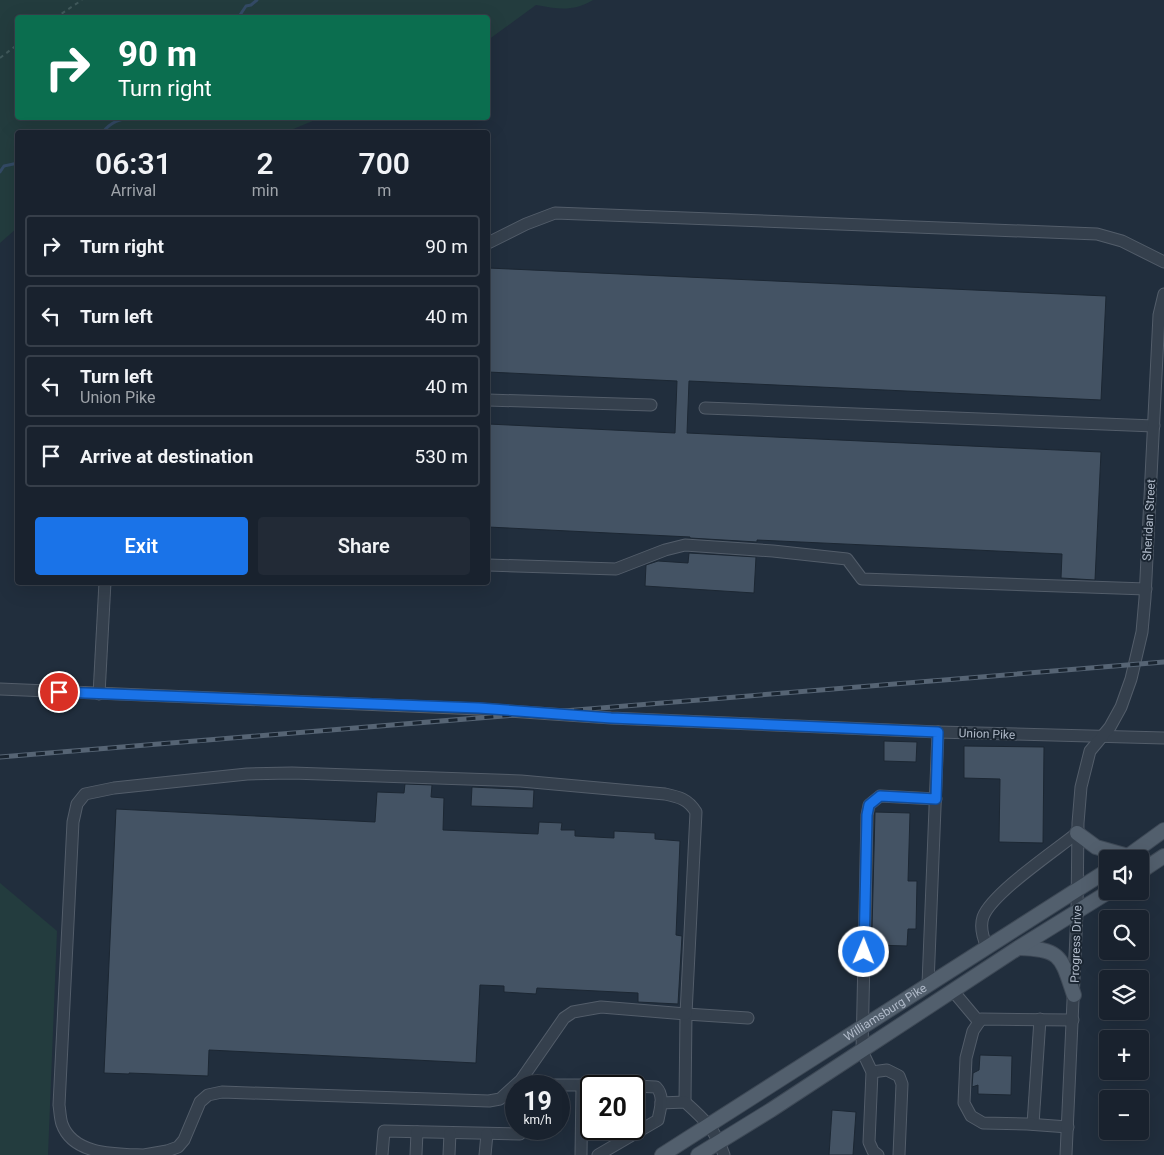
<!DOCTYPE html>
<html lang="en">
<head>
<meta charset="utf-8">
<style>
	:root { --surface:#19222e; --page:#222a36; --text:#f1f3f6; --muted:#9fa4aa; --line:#373f4a; --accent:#1a73e8 }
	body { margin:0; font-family:Roboto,sans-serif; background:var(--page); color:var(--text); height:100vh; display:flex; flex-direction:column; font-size:19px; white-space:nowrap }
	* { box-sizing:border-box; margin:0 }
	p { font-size:16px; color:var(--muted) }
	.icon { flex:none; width:28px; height:28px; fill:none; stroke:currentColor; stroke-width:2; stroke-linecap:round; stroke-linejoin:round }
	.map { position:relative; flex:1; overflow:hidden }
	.panel { position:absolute; left:15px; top:130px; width:475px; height:455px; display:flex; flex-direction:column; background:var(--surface); border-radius:5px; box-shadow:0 5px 20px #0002,0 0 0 1px var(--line) }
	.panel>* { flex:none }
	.hud { position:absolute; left:15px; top:15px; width:475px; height:105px; border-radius:5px; box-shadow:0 5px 20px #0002,0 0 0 1px var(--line); background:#0b6e4f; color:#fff; overflow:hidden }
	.tools { position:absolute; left:1099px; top:850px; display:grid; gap:10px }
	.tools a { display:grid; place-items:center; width:50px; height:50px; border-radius:5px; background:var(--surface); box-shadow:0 5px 20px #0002,0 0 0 1px var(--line); font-size:25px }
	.speed { position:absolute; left:505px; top:1075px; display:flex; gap:10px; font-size:25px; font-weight:700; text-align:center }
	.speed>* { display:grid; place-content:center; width:65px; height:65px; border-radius:50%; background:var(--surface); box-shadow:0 5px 20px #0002,0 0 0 1px var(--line); line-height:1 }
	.speed small { font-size:12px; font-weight:400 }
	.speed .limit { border:2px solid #111; border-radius:8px; background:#fff; color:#111 }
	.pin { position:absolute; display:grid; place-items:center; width:42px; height:42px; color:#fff; margin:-21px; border:2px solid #fff; border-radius:50%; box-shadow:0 1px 5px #0007 }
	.me { position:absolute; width:55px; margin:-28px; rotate:1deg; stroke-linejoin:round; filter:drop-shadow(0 0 4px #0008) }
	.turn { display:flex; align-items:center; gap:18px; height:105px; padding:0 20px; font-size:22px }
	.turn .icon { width:65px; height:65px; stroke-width:2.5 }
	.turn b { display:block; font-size:35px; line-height:42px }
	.eta { display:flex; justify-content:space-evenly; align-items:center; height:85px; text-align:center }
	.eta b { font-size:30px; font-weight:600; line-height:35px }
	.cta { display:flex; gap:10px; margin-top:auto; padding:10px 20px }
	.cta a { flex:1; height:58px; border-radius:5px; background:var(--accent); color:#fff; font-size:20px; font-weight:600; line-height:58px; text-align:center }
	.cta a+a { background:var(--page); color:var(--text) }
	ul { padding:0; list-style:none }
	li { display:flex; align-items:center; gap:15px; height:62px; margin:0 10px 8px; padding:0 10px; border:2px solid var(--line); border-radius:5px }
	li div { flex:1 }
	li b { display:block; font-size:19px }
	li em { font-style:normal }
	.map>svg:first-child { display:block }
	.green { fill:#233c3e }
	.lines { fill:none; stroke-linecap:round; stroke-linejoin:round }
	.stream { stroke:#334a65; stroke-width:3 }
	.building { fill:#445364; stroke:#1c2733 }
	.minor-casing { stroke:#535d6a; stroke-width:13 }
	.major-casing { stroke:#3e4956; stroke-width:16 }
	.path { stroke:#40595b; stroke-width:2; stroke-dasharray:4 4; stroke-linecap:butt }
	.minor { stroke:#35404d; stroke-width:11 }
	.major { stroke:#525f6d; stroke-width:14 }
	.rail-casing { stroke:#566474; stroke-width:5 }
	.rail { stroke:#1a2531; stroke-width:3; stroke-dasharray:9; stroke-linecap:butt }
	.route-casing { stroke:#114b97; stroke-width:12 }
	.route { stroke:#1a73e8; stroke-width:9 }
	.labels { text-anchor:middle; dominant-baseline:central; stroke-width:4; stroke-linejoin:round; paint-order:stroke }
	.street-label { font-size:12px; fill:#b0bac9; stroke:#1a2531 }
</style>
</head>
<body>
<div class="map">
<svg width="1164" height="1155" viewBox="0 0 1164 1155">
	<rect width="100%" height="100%" fill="#212e3d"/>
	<g class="green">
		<path d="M0,0H593C573,12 558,9 536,5L488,40V18H18V118H320L286,132H18L17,228L0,243Z"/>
		<polygon points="0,883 57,931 48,1155 0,1155"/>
	</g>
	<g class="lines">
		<g class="stream">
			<polyline points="238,18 246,6 251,5 257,0"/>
			<path d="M103,132C111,122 119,119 132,118"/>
			<polyline points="0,172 4,166 18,163"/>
		</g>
	</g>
	<g class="building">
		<polygon points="488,268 1106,296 1101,400 689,381 687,433 1101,452 1095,580 1061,578 1062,554 757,540 757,542 690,538 690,537 488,527 488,424 675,433 677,381 488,372"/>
		<polygon points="689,553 756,557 754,593 645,586 646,565 658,561 688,563"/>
		<polygon points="884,741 917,742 916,762 884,761"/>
		<polygon points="964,746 1044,747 1043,843 999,842 1000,779 964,778"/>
		<polygon points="405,784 432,785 431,797 444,798 443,830 538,834 539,822 562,823 561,830 575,830 575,836 614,838 614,831 655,833 655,839 680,841 676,935 682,936 678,1004 638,1002 638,993 537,988 536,994 504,992 504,986 480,985 476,1063 209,1050 208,1076 129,1073 129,1074 104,1073 116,809 375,822 377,792 404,793"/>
		<polygon points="472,787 534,790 533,808 471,806"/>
		<polygon points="875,812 910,813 908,881 917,881 916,929 908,929 907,946 875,945 875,930 872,929"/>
		<polygon points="980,1055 1012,1056 1011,1095 978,1094 978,1085 972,1087 973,1073 979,1070"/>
		<polygon points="832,1110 856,1112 853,1155 829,1155"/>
	</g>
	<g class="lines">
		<g class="minor-casing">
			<g id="minor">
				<polyline points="488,243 526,224 555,213 1097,234 1122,241 1164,262"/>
				<polyline points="488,400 651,405"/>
				<polyline points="705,408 1154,426"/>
				<polyline points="488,565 616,569 665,550 685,545 773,551 847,559 862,579 1146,589"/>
				<polyline points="0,689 479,709 611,718 938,732 1164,738"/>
				<polyline points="99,694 105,582"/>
				<path d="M987,947C983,938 980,926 983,917C992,893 1055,851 1077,833"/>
				<polyline points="928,984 938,732"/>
				<polyline points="953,991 979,1022"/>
				<polyline points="872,1072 887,1070 899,1076 902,1084 899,1155"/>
				<polyline points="582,1085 628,1086"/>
				<polyline points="553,1086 555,1085 582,1085 581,1155"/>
				<polyline points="685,1102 686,1014 748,1018"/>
				<path d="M661,1103L685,1102C705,1120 715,1129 724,1155"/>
				<polyline points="1033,1124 1040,1019"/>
				<polyline points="1068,1127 1027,1124 983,1123 971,1116 964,1103 966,1058 973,1031 981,1019 1073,1020"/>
				<path d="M143,1155C115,1154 73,1155 62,1124C60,1118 60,1111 59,1105L73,822L77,804L85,794L114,788L247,774L292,773L521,781L665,794C679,797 688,799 696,812L686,1014L601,1007L573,1012L564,1018L521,1080L500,1099L489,1101L222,1092L208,1095L200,1102L184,1140L178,1147L167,1151L144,1155"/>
				<polyline points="382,1155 384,1131 520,1134 525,1129"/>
				<polyline points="416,1155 417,1132"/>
				<polyline points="449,1155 450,1133"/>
				<polyline points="485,1155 487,1134"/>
				<path d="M598,1155L658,1120C660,1109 665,1096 656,1087L634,1086"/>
				<polyline points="878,1155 873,1151 869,1142 872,1072 862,1051 867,815 869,805 880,796 936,799"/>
				<polyline points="1066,1155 1077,912 1078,823 1081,787 1090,751 1110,727 1121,707 1131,679 1142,632 1145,598 1159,315 1164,294"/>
			</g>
		</g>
		<g class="major-casing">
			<g id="major">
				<polyline points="1077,833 1096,847 1128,856"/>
				<polyline points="1124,859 1164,830"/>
				<polyline points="1140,872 1164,856"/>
				<path d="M1019,948C1062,949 1061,957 1074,995"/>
				<path id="s1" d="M662,1155L1108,870"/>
				<polyline points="698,1155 771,1110 1018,948 1110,891"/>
			</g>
		</g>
		<g class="path">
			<polyline points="55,18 82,0"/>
			<polyline points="0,58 18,44"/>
		</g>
		<use href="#minor" class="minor"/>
		<use href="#major" class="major"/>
		<g class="rail-casing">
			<polyline id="rail" points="0,757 1164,662"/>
		</g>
		<use href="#rail" class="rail"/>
	</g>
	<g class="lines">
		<g class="route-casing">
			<polyline id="route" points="59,692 479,708 611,718 938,732 936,799 880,796 869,805 867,815 864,952"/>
		</g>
		<use href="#route" class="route"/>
	</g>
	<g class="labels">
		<g class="street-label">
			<text transform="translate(1149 520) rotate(-87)">Sheridan Street</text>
			<text transform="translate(987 734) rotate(2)">Union Pike</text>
			<text transform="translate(1076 944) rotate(-88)">Progress Drive</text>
			<text stroke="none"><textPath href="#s1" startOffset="265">Williamsburg Pike</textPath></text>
		</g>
	</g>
</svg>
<div class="tools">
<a><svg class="icon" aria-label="sound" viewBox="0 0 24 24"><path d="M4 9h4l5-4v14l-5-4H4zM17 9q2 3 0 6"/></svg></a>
<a><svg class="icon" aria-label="search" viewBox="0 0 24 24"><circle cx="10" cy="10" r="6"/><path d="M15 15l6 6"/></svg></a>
<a><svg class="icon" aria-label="layers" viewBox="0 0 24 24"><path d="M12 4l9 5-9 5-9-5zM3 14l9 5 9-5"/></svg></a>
<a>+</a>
<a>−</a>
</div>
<div class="speed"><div>19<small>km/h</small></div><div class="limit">20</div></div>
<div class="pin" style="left:59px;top:692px;background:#d93025"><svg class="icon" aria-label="arrive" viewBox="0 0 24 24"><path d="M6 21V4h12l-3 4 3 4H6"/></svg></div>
<svg class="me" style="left:864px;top:952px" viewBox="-20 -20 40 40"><circle r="17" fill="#1a73e8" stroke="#fff" stroke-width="3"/><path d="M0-11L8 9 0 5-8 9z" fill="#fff"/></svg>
<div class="hud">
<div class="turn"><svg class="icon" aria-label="right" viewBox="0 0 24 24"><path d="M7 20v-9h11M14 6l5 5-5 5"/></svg><div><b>90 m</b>Turn right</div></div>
</div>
<section class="panel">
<div class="eta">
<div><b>06:31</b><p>Arrival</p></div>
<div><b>2</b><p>min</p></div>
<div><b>700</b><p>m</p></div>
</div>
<ul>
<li><svg class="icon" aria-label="right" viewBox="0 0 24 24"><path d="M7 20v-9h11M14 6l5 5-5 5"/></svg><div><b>Turn right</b></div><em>90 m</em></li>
<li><svg class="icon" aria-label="left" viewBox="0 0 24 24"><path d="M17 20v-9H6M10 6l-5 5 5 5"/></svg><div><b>Turn left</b></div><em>40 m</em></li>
<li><svg class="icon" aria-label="left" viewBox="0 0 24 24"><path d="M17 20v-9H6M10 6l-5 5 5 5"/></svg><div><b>Turn left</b><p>Union Pike</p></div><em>40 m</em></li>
<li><svg class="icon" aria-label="arrive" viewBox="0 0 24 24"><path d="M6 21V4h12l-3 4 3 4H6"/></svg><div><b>Arrive at destination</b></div><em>530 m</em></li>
</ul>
<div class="cta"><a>Exit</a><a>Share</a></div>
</section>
</div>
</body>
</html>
